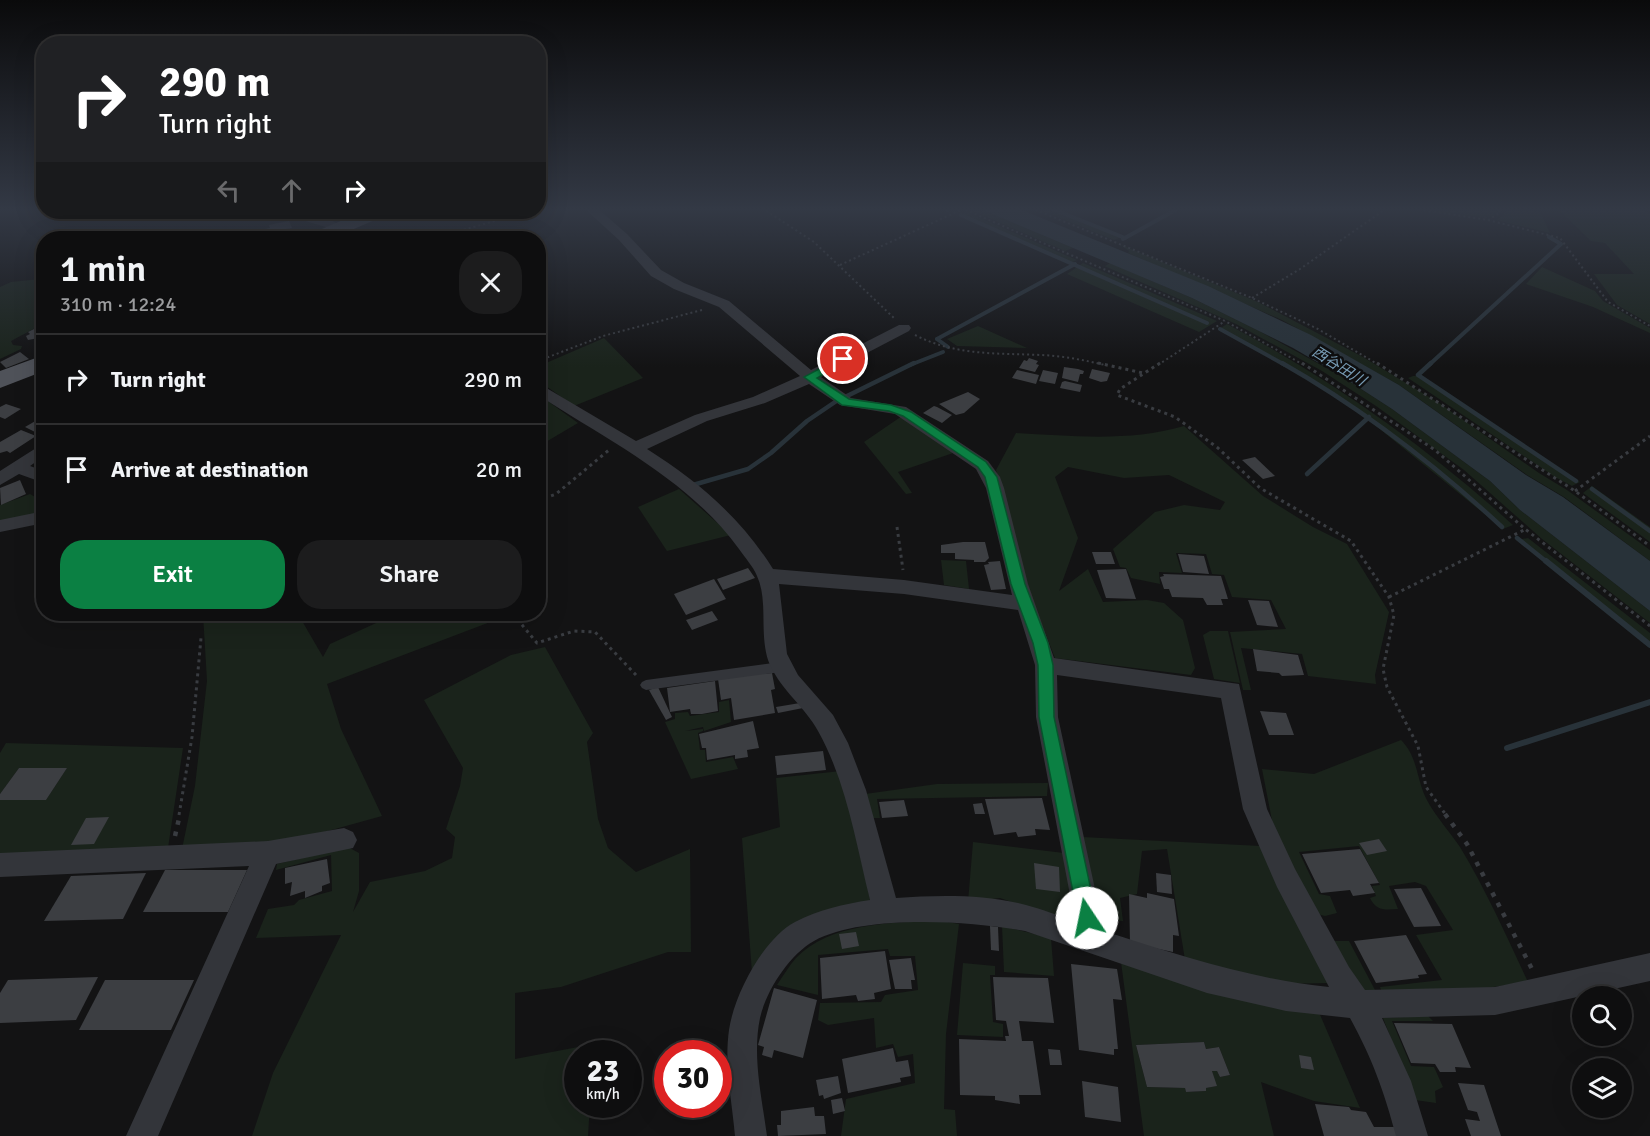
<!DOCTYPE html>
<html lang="en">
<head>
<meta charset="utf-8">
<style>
	:root { --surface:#0e0e0f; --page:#1c1c1d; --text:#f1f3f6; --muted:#9b9c9e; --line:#2e2e2f; --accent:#0b8043 }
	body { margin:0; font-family:Signika,"Noto Sans JP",sans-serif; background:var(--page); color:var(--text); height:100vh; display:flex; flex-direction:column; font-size:22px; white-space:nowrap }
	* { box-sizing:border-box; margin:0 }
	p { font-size:20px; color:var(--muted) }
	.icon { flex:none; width:33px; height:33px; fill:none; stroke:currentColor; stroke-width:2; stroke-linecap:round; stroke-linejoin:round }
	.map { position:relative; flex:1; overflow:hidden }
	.details { position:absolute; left:36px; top:231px; width:510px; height:390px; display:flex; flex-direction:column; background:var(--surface); border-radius:24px; box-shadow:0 6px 24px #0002,0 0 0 2px var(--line) }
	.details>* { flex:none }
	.guide { position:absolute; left:36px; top:36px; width:510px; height:183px; border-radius:24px; box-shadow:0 6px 24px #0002,0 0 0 2px var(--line); background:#202124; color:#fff; overflow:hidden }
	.controls { position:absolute; left:1572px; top:986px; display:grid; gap:12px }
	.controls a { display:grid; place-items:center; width:60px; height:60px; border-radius:50%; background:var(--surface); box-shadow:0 6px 24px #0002,0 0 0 2px var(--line); font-size:30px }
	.speed { position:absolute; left:564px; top:1040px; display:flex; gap:12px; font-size:30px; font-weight:700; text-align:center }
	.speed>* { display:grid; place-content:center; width:78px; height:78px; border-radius:50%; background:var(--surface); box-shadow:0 6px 24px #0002,0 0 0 2px var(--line); line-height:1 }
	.speed small { font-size:15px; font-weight:400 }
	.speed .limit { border:9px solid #d22; background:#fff; color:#111 }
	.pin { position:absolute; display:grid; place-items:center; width:51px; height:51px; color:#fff; margin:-26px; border:3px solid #fff; border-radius:50%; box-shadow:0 2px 6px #0007 }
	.me { position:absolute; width:66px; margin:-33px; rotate:349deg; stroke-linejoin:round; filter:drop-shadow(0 0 4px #0008) }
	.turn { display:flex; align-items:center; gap:21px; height:126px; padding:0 24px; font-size:27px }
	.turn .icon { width:78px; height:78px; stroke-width:2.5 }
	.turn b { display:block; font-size:42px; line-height:51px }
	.lanes { display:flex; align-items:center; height:57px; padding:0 24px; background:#0003; justify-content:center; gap:30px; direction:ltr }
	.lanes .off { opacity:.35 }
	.round { display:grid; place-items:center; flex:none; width:63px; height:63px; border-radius:24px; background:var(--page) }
	.head { display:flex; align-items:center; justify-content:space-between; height:102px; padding:0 24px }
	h1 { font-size:36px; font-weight:600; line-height:45px }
	.action { display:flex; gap:12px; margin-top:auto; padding:12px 24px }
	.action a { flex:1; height:69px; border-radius:24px; background:var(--accent); color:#fff; font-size:24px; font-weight:600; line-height:69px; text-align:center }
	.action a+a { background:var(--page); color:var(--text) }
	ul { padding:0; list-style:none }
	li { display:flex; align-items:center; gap:18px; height:90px; padding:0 24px; border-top:2px solid var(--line) }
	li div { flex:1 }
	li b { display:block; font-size:22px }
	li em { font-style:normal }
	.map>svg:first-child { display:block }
	.green { fill:#1a231b; fill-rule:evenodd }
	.water { fill:#283239 }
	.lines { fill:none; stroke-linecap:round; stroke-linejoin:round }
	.stream-far2 { stroke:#283239; stroke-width:4 }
	.stream-far1 { stroke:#283239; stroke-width:4.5 }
	.stream { stroke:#283239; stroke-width:6 }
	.building { fill:#3c3e42 }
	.path-far2 { stroke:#393c41; stroke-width:2; stroke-dasharray:2 3; stroke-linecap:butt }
	.path-far1 { stroke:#393c41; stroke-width:3; stroke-dasharray:3 4; stroke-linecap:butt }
	.path { stroke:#393c41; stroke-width:4.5; stroke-dasharray:4.5 7; stroke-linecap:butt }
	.service { fill:#33353a; fill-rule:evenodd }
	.minor { fill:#33353a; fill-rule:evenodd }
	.primary { fill:#4f5259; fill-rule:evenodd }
	.route { fill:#0b8043; stroke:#07532c; stroke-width:1.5 }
	.labels { text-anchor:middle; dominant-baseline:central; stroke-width:5; stroke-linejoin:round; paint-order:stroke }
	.far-water-label { font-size:15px; font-style:italic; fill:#779bb4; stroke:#0e0e0f }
</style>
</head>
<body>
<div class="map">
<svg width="1650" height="1136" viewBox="0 0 1650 1136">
	<rect width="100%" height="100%" fill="#131314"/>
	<g class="green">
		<polygon points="966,208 978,208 1073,248 1065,251"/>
		<polygon points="1036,208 1047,208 1121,237 1114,240"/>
		<polygon points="1420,208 1498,208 1500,213 1486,218"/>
		<polygon points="1504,208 1538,208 1550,233 1496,220 1504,215"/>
		<polygon points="1543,208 1640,208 1650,214 1650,324 1617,305 1594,274 1634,274 1605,243 1591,241 1559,210"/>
		<polygon points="966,212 1077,260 1070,263 959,215"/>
		<polygon points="1121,245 1258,302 1363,357 1439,403 1539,473 1567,490 1650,550 1650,561 1564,497 1527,475 1399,385 1282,320 1128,253 1129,251"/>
		<polygon points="1093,261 1105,266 1110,263 1192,298 1259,331 1341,376 1392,409 1490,481 1520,510 1650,611 1650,623 1542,539 1464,470 1376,406 1322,371 1236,324"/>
		<polygon points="1083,263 1206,316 1217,321 1199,332 1067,274"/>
		<polygon points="1542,267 1595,291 1603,301 1650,328 1650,333 1593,307 1526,284"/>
		<polygon points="40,279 43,281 43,324 11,341 13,345 22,346 21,349 0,359 0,287 11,282"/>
		<path d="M1227,324C1331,379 1426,446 1513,525L1503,529L1344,400L1296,370L1219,329Z"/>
		<polygon points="978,326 1027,348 957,346 947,339"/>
		<polygon points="604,338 643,378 574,406 539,381 539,366"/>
		<polygon points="1413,376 1422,376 1580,482 1572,486 1555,477 1408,378"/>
		<polygon points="538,394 578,423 539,446 538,446"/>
		<polygon points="902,416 956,452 898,472 912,493 906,494 864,442"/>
		<path d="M1184,426L1263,496L1313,527L1347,544L1389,612L1375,675L1376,684L1308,676L1302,654L1241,648L1251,690H1243L1230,632L1286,629L1271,600L1232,597L1224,575L1212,574L1206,554L1176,553L1182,573L1159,572L1160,584L1131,578L1126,568L1120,567L1113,549L1155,512L1184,505L1220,510L1225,502L1169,475L1124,478L1068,467L1055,477L1078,538L1059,591L1088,569L1103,602L1147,600L1164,603L1183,620L1195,668L1191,675L1055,658L1031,597L996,470L1016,433C1072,436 1130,442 1184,426Z"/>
		<polygon points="1592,486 1650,527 1650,542 1583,493"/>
		<polygon points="679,489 731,535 667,551 638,507"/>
		<polygon points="30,494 35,497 38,513 0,522 0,505"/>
		<polygon points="1528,538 1650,633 1650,645 1517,540"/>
		<polygon points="941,560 966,561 969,589 944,585"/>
		<polygon points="203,614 298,614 323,657 330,644 396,614 504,614 506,616 327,684 341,729 382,816 299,839 182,849 195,786 207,681"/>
		<polygon points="1210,631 1228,631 1240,683 1214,679 1203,635"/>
		<polygon points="545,647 593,733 587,742 598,819 608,848 636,872 690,849 691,952 668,952 561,987 515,993 515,1059 594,1044 594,1053 578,1053 578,1104 590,1104 588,1136 252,1136 273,1073 341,935 256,938 268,909 294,905 299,900 332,891 331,855 276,870 277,864 348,847 359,853 359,891 353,912 370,882 425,871 452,858 455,837 446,829 460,786 463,768 424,700 511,655"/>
		<polygon points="729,700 731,722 704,731 703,727 685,731 703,729 703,731 698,733 700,750 705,750 706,762 733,757 738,769 691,779 665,722 675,719 675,713 688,712 690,716 719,712 719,702"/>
		<path d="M1401,740C1419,758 1416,781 1428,802C1437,818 1450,832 1460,847C1486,890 1507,937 1528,982L1480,989L1382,993L1380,987L1442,980L1416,935L1453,930L1426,886L1415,882L1389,886L1398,909C1385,910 1376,911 1370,898L1376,896L1372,886L1380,885L1359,846L1299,852L1319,894L1330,896L1337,913L1325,916L1317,914L1275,836L1262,769L1314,774Z"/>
		<polygon points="6,743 183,748 168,848 0,855 0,800 46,800 67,768 19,768 0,794 0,753"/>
		<polygon points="841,771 870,899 867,906 752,973 742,838 780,827 776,778"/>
		<polygon points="1048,783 1047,796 877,799 880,818 871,818 865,794 937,784"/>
		<polygon points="1082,837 1261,846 1331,983 1279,984 1186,966 1167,849 1142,851 1137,894 1120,898 1123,921 1098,919"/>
		<polygon points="973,842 1064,853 1078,918 1074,924 1000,898 968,902"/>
		<path d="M936,920L959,924L946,1034L944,1109L955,1110L957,1136H841L846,1099L915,1083L913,1054L898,1057L893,1044L876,1048L874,1018L828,1025L818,1020L820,1003L881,1002L885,995L918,990L915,956H890L888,949L818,955V995L777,985C783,976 789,966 796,958C831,922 889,924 936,920Z"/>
		<polygon points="1002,926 1051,938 1054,976 1004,972"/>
		<polygon points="1332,941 1349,941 1375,990 1364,991"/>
		<path d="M1121,962L1318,1010L1360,1108L1314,1101L1261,1082L1274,1136H1144ZM1204,1042L1206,1049L1219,1047L1230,1075L1220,1077L1217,1071H1212L1216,1086L1206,1088V1091L1186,1092L1185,1088L1147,1087L1136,1045Z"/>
		<polygon points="963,963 995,966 995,975 990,975 993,1022 1003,1024 1003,1037 957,1035"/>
		<polygon points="1428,1016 1433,1021 1392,1021 1411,1066 1434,1067 1443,1087 1435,1091 1436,1103 1415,1100 1383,1018"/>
	</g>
	<polygon class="water" points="978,208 1017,208 1208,286 1311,335 1399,385 1526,475 1563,497 1650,561 1650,611 1520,510 1490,481 1392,409 1341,376 1293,348 1192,298"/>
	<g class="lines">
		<g class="stream-far2">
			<polyline points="944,208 948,210"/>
			<polyline points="1050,208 1125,238"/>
			<polyline points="961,215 1207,323"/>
			<polyline points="1123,239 1179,208"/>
			<polyline points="1220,329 1285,365"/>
			<polyline points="937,339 1075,264"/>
			<polyline points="937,339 948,347"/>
			<polyline points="910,365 943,352"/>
			<polyline points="1429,365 1561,244 1549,237"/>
		</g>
		<g class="stream-far1">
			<path d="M1282,363C1363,409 1434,464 1502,527"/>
			<polyline points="1431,363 1418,375 1576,481"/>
			<polyline points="845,397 914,363"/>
			<polyline points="1307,474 1369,417"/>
			<polyline points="693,485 748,469 771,453 807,421 835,402"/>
			<polyline points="1592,489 1650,531"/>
			<polyline points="1517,538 1548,563"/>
		</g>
		<g class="stream">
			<polyline points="1546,561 1650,645"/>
			<polyline points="1507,748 1650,702"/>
		</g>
	</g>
	<g class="building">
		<polygon points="327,212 336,212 341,216 326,220 320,213"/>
		<polygon points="289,221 292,228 267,232 265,229 270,228 269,225"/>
		<polygon points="40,326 44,326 44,337 28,340 26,336 30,334 28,332"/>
		<polygon points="20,352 29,359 6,368 0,362"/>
		<polygon points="1029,358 1038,361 1036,364 1039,365 1035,372 1019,368 1024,360 1027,361"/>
		<polygon points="1064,367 1078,369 1084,371 1083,374 1080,374 1078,382 1062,378"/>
		<polygon points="1092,369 1110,373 1107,381 1101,382 1089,378"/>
		<polygon points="1017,370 1039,375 1036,384 1012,378"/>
		<polygon points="1043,370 1058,373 1055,384 1039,381"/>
		<polygon points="1065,381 1082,385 1080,392 1060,388 1062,382"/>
		<polygon points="968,392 980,399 964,413 956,415 939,404"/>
		<polygon points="6,404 21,409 5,419 0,417 0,407"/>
		<polygon points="934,406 937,407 952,415 942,423 923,413"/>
		<polygon points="44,416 44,429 37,433 25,427"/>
		<polygon points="21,430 36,436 10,453 7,451 0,453 0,442"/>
		<polygon points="1255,457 1275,476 1263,479 1242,460"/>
		<polygon points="20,480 26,494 1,505 0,488"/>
		<polygon points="963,542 985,542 989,558 985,562 974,562 974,560 955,559 955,553 941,553 941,545"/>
		<polygon points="1092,552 1111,552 1115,564 1096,564"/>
		<polygon points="1178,554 1204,556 1209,574 1183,572"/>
		<polygon points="1000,561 1006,589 991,590 984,565 989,564 988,562"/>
		<polygon points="748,568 755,578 723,590 717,579"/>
		<polygon points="1126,569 1136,599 1106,598 1097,570"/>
		<polygon points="1163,574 1221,576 1228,599 1221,599 1223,605 1207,605 1203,598 1172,597 1169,589 1164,589 1160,577 1164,576"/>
		<polygon points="714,579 726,599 686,615 674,594"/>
		<polygon points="1248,600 1269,601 1278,627 1257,625"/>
		<polygon points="712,611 718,620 692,630 686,620"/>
		<polygon points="1253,649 1298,655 1304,675 1282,676 1279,673 1257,671"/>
		<polygon points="763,672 763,674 772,673 775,689 771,690 775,713 734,720 731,698 721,700 718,679"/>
		<polygon points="715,681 718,711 702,714 691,714 690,709 670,712 667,688"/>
		<polygon points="658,687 672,717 666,720 649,690"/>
		<polygon points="800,703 803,708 778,713 776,707"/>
		<polygon points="1260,711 1286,713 1294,735 1269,735"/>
		<polygon points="753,721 759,748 747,750 748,757 735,759 735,755 707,760 706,748 702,748 699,734"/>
		<polygon points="823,751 826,770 777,775 775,756"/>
		<polygon points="19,768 67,768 46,800 0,800 0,794"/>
		<polygon points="1042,798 1050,830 1035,829 1036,835 1018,837 1016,832 994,835 985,799"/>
		<polygon points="904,800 908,816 882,818 879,802"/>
		<polygon points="982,803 985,814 975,814 973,804"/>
		<polygon points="109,817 94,844 71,845 86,818"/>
		<polygon points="1379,839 1387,851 1367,855 1359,843"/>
		<polygon points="1360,849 1379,883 1370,884 1375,893 1353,896 1350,890 1321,893 1302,854"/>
		<polygon points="327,859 330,883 322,886 322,891 305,898 305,891 290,896 292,882 285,884 285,868"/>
		<polygon points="1034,863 1059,867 1060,892 1036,889"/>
		<polygon points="165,870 247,870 228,912 143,912"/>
		<polygon points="146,873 123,919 44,921 71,876"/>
		<polygon points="1156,873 1171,875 1172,894 1157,892"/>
		<polygon points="1421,888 1441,926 1414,927 1394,889"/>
		<polygon points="1147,893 1174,899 1179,936 1173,935 1173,952 1130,943 1129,894 1147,898"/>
		<polygon points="1108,904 1113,922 1102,924 1098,906"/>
		<polygon points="990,926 998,927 999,951 991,950"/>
		<polygon points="856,932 859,946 842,949 839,934"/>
		<polygon points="1406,935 1427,974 1418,975 1419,978 1376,983 1354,941"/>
		<polygon points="885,951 891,989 874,993 875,999 858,1001 856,995 822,999 820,958"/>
		<polygon points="911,958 915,980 911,980 912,989 895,989 889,960"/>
		<polygon points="1071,964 1117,969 1122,1000 1113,999 1118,1049 1114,1049 1114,1055 1079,1050"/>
		<polygon points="98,977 76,1020 0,1023 0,993 8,980"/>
		<polygon points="993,977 1048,978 1054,1023 1019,1021 1022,1041 1033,1041 1041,1095 1019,1095 1020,1104 995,1100 995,1096 960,1095 959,1039 1006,1041 1005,1036 1009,1036 1006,1021 996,1020"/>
		<polygon points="105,980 194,980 171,1030 79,1030"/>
		<polygon points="774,988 817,1000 803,1058 774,1050 772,1058 762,1055 764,1047 758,1045"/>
		<polygon points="1394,1023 1452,1024 1471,1068 1455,1067 1456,1072 1440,1072 1435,1064 1411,1063"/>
		<polygon points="1204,1042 1206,1049 1219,1047 1230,1075 1220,1077 1217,1071 1212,1071 1217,1086 1206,1088 1206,1091 1186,1092 1185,1088 1147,1087 1136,1045"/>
		<polygon points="893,1048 896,1062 908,1060 911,1076 900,1078 901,1082 848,1093 842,1059"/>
		<polygon points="1048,1049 1060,1050 1062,1065 1050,1065"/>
		<polygon points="1299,1055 1311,1057 1314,1070 1301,1068"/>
		<polygon points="838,1076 841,1093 824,1099 823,1095 819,1096 816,1080"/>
		<polygon points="1082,1081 1118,1087 1121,1122 1085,1117"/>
		<polygon points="1458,1083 1484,1085 1501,1136 1471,1136 1465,1119 1480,1121 1477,1112 1468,1110"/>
		<polygon points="842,1098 845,1111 833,1114 831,1100"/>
		<polygon points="1315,1104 1349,1107 1351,1110 1366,1112 1374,1127 1395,1127 1398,1136 1324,1136"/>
		<polygon points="814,1107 815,1116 824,1116 826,1134 778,1136 777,1125 781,1125 781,1111"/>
	</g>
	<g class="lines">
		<g class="path-far2">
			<polyline points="762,208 814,242 894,318"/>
			<polyline points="961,208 1225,321 1304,365"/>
			<polyline points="1031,208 1252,298 1318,329 1379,365"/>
			<polyline points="1409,208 1488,220 1560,238 1608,302 1650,326"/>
			<polyline points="1488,220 1500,213 1499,208"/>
			<polyline points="435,238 526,212"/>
			<polyline points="840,265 963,209"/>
			<polyline points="1252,298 1300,269 1387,208"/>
			<path d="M915,335C956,356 997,353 1041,355C1063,356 1084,360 1105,365"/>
			<polyline points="538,361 603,336 702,310"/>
			<polyline points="1158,365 1225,321"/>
		</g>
		<g class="path-far1">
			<polyline points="1098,363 1143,373"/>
			<polyline points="1160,363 1120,389 1117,395 1175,417 1218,448 1260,488 1351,541 1389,597 1394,615 1383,669 1387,687 1418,746 1426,787 1446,815"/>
			<polyline points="1302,363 1435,450 1525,529 1650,626"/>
			<polyline points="1377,363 1575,491 1650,546"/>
			<polyline points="1575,491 1650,436"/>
			<polyline points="538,501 556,494 609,450"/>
			<polyline points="897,527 903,570"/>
			<polyline points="1389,597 1524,530"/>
			<polyline points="513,614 537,643 574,631 595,632 636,675"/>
			<polyline points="179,815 192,737 201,638"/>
		</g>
		<g class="path">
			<polyline points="1445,814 1467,844 1532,969"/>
			<polyline points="175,836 180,814"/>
		</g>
		<polygon class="service" points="781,662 785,664 787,667 785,670 781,672 646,690 642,688 640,685 642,682 646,680"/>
		<g class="minor">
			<path d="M584,208H597L627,234L661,270L684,283L729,301L811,370L899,325H909L911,328L909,331L821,377L851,398L906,407L988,461L1000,477L1004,488L1028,584L1054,658L1239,684L1267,809L1295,869L1349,967L1365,990L1495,987L1650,953V981L1495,1015L1382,1018L1411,1081L1428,1136H1396C1384,1091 1372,1058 1350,1018L1286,1011L1207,993L1025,931C970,921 864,914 814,941C789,955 766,991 760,1018C752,1057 762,1098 767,1136H735C732,1101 724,1065 729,1030C734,995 763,939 795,922C818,910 844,904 870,900C856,844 847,783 818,731C805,707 782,691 770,665C758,636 769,602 757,576C753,566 745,558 739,549C689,480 609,441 538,395V383L636,441L695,415L753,397L800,376L719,307L674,289L651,276L619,240ZM809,384L840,405L895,414L976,469L986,488L1012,595L904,580L773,569C741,518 698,481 647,449L707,421L765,403ZM779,584L904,594L1018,610L1035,665L1036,717L1075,921C1059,916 1042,909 1026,905C985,894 938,895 896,898L866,790L848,743L833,715L798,675L787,654ZM1057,675L1221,698L1243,809L1277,887L1329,987C1251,979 1178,955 1104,931L1058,717Z"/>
			<path d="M283,212C307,209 339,219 355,238H342L326,227L285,215Z"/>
			<polygon points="44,443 44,456 30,466 44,471 44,483 19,474 0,485 0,471"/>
			<polygon points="44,511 44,523 0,532 0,520"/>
			<polygon points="344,828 353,832 357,840 353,848 276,864 158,1136 126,1136 249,866 0,877 0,853 268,841"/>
		</g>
		<g class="primary">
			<polygon points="362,212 387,212 384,216 333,238 307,238 310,234"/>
			<polygon points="44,355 44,371 0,388 0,371"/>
		</g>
	</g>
	<linearGradient id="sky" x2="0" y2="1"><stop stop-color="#0a0a0b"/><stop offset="0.57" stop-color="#333945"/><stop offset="1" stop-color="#333945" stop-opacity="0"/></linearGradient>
	<rect width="1650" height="367" fill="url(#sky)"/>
	<polygon class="route" points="843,356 847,357 847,361 817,378 849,399 891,405 911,412 986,462 997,477 1025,584 1048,643 1053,665 1054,717 1097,918 1094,925 1087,927 1081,925 1078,918 1039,717 1038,665 1033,643 1011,584 985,477 978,467 903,416 889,411 842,405 804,377"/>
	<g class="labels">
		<g class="far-water-label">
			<text transform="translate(1339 366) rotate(32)">西谷田川</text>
		</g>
	</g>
</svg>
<div class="controls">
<a><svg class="icon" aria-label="search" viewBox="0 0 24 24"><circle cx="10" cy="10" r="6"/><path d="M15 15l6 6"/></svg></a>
<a><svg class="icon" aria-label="layers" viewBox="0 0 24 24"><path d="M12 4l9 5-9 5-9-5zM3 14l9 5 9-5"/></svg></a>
</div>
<div class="speed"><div>23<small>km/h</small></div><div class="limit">30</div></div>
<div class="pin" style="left:843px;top:359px;background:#d93025"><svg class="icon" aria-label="arrive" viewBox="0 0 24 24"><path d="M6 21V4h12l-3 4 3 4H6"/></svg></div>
<svg class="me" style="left:1087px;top:918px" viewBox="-20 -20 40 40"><circle r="19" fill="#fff"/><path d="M0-13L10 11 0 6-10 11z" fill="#0b8043"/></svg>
<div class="guide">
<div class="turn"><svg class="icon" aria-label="right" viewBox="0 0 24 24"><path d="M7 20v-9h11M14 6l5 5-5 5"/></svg><div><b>290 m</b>Turn right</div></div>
<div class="lanes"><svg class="icon off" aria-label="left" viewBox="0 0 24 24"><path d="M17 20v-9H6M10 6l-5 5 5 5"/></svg><svg class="icon off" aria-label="ahead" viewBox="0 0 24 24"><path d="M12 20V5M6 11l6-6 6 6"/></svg><svg class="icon" aria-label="right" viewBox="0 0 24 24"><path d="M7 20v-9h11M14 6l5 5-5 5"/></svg></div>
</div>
<section class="details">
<div class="head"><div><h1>1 min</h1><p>310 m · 12:24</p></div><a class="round"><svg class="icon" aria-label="close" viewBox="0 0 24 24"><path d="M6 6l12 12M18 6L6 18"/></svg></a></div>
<ul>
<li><svg class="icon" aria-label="right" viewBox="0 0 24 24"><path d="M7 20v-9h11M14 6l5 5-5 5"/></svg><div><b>Turn right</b></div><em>290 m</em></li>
<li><svg class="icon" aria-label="arrive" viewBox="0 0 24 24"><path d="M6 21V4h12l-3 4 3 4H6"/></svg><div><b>Arrive at destination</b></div><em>20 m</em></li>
</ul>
<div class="action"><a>Exit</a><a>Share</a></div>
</section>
</div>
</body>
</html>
